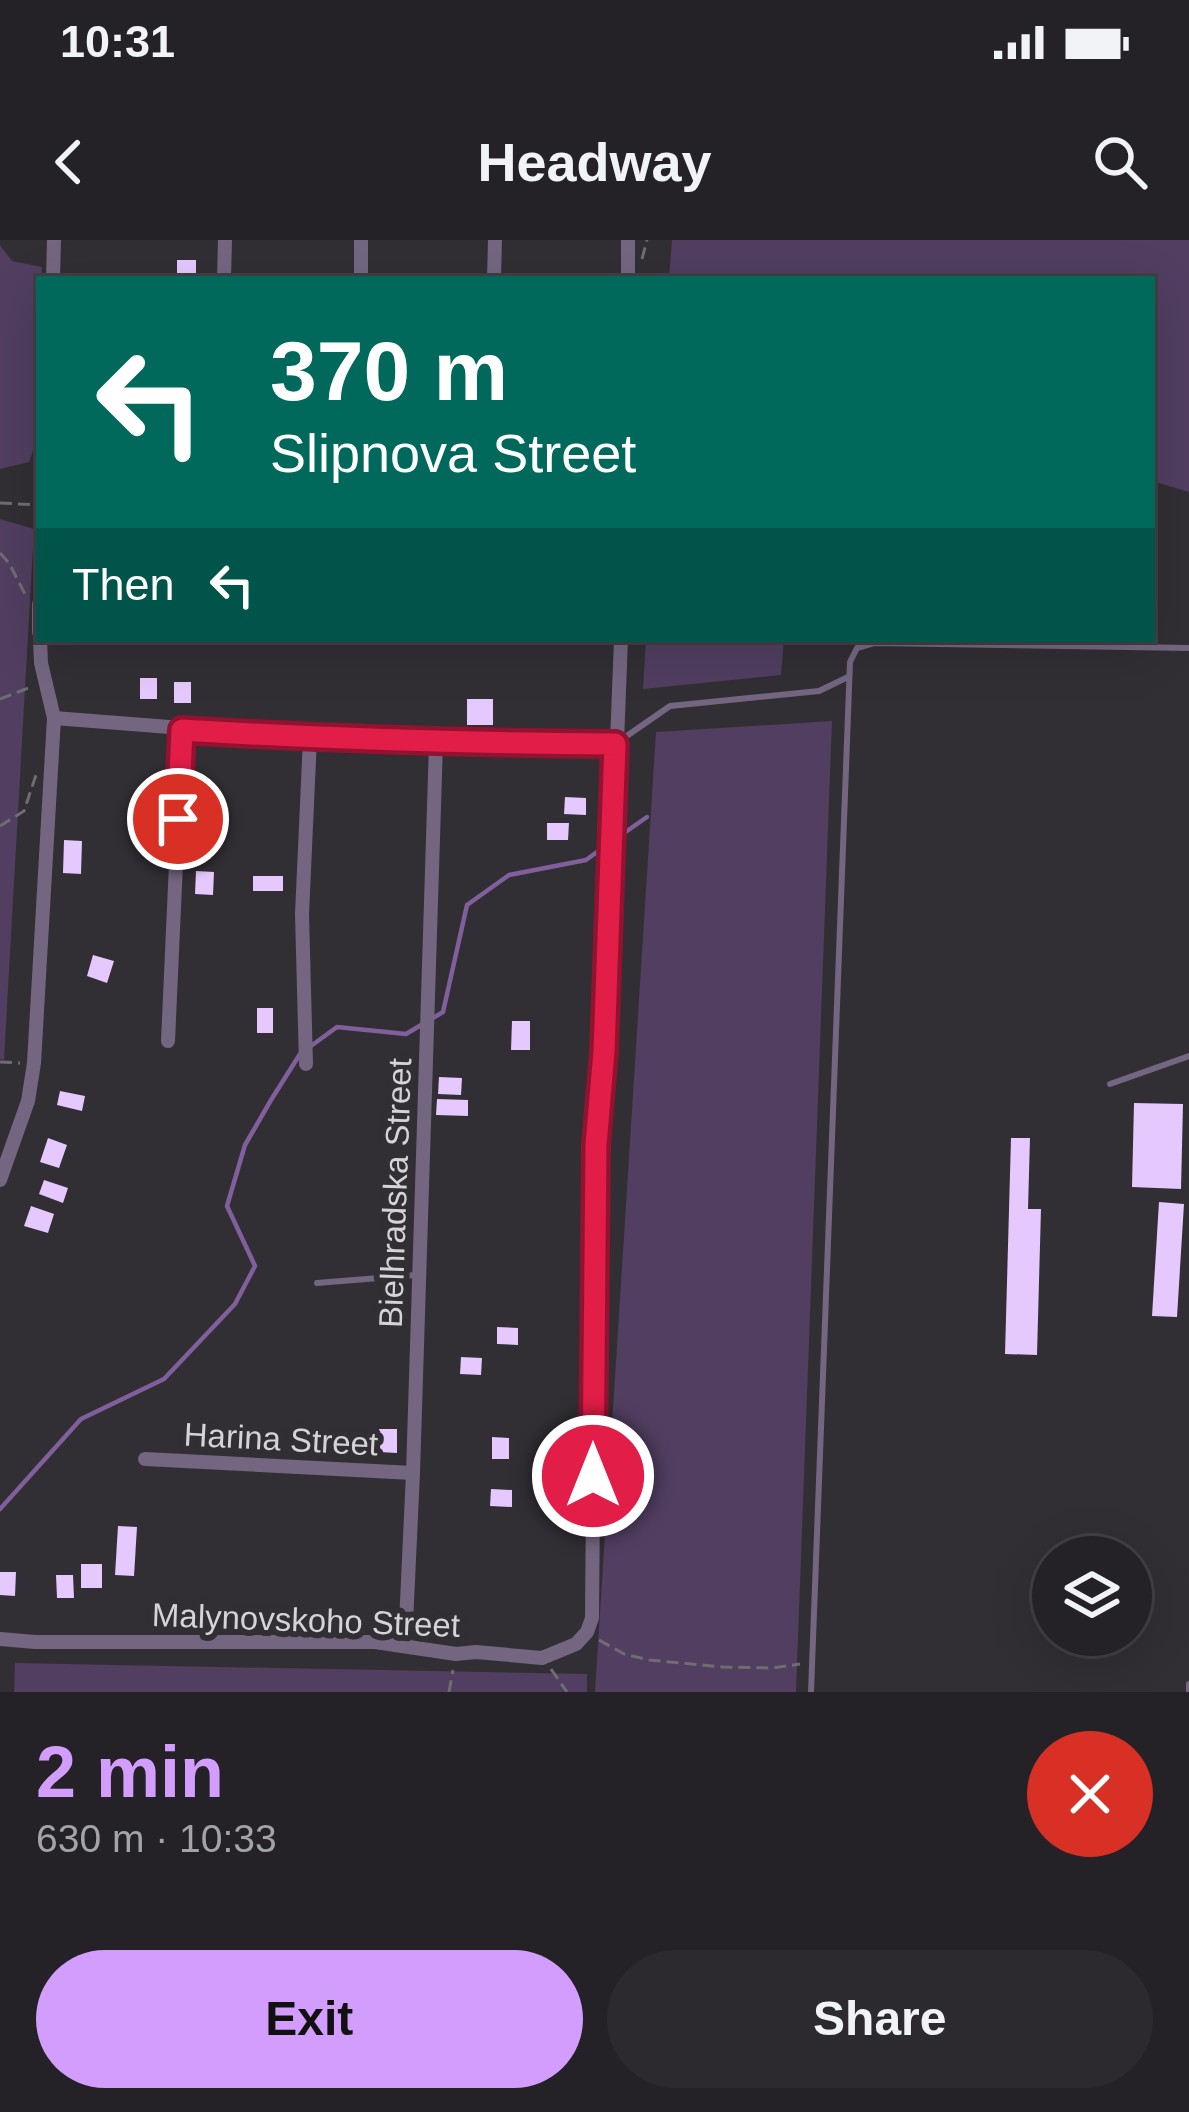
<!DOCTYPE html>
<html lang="en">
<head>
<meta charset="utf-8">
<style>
	:root { --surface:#252227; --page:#2d2a2f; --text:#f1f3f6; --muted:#a3a4a7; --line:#423f44; --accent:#d29dfd }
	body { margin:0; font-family:Arial,sans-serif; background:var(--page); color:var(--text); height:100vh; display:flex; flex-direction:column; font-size:45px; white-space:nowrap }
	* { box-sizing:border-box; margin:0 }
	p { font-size:39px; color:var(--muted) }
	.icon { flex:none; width:66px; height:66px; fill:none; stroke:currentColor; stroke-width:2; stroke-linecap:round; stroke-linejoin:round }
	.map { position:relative; height:1452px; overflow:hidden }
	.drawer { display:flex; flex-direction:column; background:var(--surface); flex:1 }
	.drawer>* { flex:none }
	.hud { position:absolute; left:36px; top:36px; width:1119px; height:366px; border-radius:0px; box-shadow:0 12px 48px #0002,0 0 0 3px var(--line); background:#00695c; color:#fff; overflow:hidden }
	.fabs { position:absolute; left:1032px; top:1296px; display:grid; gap:24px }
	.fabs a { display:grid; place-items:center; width:120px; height:120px; border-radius:50%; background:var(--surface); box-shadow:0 12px 48px #0002,0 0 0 3px var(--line); font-size:60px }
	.pin { position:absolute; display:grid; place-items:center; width:102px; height:102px; color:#fff; margin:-51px; border:6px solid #fff; border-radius:50%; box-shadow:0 3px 12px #0007 }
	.me { position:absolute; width:132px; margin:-66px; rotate:0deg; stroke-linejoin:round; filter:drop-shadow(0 0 9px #0008) }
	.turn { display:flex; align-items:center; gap:42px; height:252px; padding:0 36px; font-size:54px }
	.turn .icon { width:156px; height:156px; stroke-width:2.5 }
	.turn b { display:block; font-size:84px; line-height:102px }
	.then { display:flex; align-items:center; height:114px; padding:0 36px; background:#0003; gap:24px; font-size:45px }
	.round { display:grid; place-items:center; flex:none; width:126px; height:126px; border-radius:63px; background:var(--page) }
	.head { display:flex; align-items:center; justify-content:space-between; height:204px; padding:0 36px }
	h1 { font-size:72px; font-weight:600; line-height:90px; color:var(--accent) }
	.action { display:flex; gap:24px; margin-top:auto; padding:24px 36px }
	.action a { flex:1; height:138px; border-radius:72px; background:var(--accent); color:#111; font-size:48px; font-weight:600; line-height:138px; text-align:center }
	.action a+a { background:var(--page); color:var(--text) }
	.status { display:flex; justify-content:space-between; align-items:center; height:84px; padding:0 60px; background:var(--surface); direction:ltr }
	.status svg { height:33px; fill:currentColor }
	header { display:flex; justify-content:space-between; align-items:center; height:156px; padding:0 36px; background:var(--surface); font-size:54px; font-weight:600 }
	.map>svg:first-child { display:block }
	.green { fill:#513e61 }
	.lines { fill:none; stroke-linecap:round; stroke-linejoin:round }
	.stream { stroke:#815f9c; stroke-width:4.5 }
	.building { fill:#e5c8fe }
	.path { stroke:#6f6d71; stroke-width:3; stroke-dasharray:12 6; stroke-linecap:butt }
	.service { stroke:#746681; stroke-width:6 }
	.minor { stroke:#746681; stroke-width:14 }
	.route-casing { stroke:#92132f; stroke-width:30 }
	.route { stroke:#e11d48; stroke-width:21 }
	.labels { text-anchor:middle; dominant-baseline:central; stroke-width:12; stroke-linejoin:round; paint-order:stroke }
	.street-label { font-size:33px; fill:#d4d3d6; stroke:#312e34 }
</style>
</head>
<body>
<div class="status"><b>10:31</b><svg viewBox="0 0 49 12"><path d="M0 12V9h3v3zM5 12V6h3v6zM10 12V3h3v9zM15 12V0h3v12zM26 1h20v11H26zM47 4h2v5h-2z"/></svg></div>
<header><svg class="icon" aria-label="back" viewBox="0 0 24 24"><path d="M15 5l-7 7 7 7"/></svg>Headway<svg class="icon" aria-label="search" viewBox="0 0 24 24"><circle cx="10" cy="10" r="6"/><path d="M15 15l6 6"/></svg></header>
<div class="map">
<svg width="1189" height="1452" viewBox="0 0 1189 1452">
	<rect width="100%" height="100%" fill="#312e34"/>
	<g class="green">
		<polygon points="672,0 1189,0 1189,252 1152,241 1152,39 669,39"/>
		<polygon points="0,5 12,21 42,27 41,39 39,39 37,199 29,222 0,229"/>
		<polygon points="0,279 34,289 4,820 0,819"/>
		<polygon points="646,399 784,399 781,435 643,449"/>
		<polygon points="832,481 796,1452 595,1452 656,492"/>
		<polygon points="15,1423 587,1434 587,1452 14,1452"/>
	</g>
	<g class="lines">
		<g class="stream">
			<polyline points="617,598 647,577"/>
			<polyline points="0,1269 81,1179 164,1139 235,1064 255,1026 227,966 245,905 271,860 300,814 337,787 406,794 443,772 467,665 509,635 586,620 608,604"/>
		</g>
	</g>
	<g class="building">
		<rect x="177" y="20" width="19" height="19"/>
		<rect x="140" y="438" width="17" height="21"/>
		<rect x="174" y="442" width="17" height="21"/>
		<rect x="467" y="459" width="26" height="26"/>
		<polygon points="565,557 586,558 586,575 564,574"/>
		<polygon points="547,583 569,583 568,600 547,600"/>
		<polygon points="64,600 82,601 81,634 63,633"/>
		<polygon points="196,631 214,632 213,655 195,654"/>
		<rect x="253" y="636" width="30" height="15"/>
		<polygon points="93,715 114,721 107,743 87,736"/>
		<rect x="257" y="768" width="16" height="25"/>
		<polygon points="512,781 530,781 530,810 511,810"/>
		<polygon points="439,837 462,838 461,855 438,854"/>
		<polygon points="60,851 85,856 82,871 57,865"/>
		<polygon points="437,859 468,860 468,876 436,875"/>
		<polygon points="1134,863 1183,864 1181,949 1132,947"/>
		<polygon points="48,898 67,905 59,928 40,922"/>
		<polygon points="1011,898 1030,898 1028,969 1041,969 1037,1115 1005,1114"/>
		<polygon points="44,940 68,948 63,963 39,954"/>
		<polygon points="384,943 401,943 402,976 384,976"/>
		<polygon points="1159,962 1184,964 1177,1077 1152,1076"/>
		<polygon points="31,966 54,974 48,993 24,986"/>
		<polygon points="497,1087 518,1088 518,1105 497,1104"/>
		<polygon points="461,1117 482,1118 481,1135 460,1134"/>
		<polygon points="379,1189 397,1189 397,1213 379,1212"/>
		<polygon points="492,1197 509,1198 509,1219 492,1219"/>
		<polygon points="491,1249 512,1250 512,1267 490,1266"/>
		<polygon points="118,1286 137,1287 134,1336 115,1335"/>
		<rect x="81" y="1324" width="21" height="24"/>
		<polygon points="0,1332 16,1332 15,1356 0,1355"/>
		<polygon points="56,1335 73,1335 74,1358 57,1358"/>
	</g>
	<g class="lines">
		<g class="path">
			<polyline points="642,19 647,0"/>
			<polyline points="0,263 39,265"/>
			<polyline points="0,313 9,323 27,358"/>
			<polyline points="0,459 31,447"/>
			<polyline points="0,586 24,571 37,532"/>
			<polyline points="0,822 20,823"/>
			<polyline points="599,1400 624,1414 649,1420 723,1427 773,1428 800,1424"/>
			<polyline points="551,1429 567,1452"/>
			<polyline points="449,1452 453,1430"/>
		</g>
		<g class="service">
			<polyline points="621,500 670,466 819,451 848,437"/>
			<polyline points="1110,844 1189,816"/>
			<polyline points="317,1043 416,1035"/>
			<polyline points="811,1452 850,422 857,408 874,403 1189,408"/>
			<polyline points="1189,1452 1189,1444"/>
		</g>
		<g class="minor">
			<polyline points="361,0 361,39"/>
			<polyline points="628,0 628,39"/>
			<polyline points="53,39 54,0"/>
			<polyline points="224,39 225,0"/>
			<polyline points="494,39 495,0"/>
			<polyline points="39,364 39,392"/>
			<polyline points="54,478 310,498 436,503 615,504"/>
			<polyline points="168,801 182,490"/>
			<polyline points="306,824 302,674 310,498"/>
			<polyline points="0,940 28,861 34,823 54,478 41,423 40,399"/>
			<polyline points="145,1219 413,1233"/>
			<polyline points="0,1399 35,1402 375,1402 456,1414 476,1412 542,1418 576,1404 587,1392 592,1378 596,905 605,811 621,399"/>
			<polyline points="405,1405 413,1233 436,503"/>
		</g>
	</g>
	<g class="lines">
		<g class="route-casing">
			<path id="route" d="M178,579L182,490C326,499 470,503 615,504L604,811L596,905L593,1236"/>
		</g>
		<use href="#route" class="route"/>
	</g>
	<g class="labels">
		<g class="street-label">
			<text transform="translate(395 953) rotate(-88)">Bielhradska Street</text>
			<text transform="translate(281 1199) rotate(3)">Harina Street</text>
			<text transform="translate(306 1380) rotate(2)">Malynovskoho Street</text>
		</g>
	</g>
</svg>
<div class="fabs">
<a><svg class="icon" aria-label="layers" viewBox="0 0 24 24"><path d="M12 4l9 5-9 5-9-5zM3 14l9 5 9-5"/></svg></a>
</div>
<div class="pin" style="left:178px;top:579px;background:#d93025"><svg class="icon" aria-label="arrive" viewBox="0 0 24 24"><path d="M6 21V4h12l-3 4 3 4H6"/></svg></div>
<svg class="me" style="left:593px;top:1236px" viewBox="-20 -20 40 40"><circle r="17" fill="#e11d48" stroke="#fff" stroke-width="3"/><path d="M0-11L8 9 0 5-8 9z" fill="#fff"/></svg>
<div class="hud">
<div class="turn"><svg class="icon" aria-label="left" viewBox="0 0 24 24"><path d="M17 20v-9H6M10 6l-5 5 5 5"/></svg><div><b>370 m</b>Slipnova Street</div></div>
<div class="then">Then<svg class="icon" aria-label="left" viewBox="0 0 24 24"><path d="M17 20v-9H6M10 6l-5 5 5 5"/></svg></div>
</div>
</div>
<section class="drawer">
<div class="head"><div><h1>2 min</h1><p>630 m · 10:33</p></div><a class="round" style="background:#d93025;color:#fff"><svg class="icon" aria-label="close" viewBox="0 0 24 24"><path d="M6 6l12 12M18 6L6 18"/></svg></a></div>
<div class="action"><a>Exit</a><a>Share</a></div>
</section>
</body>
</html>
